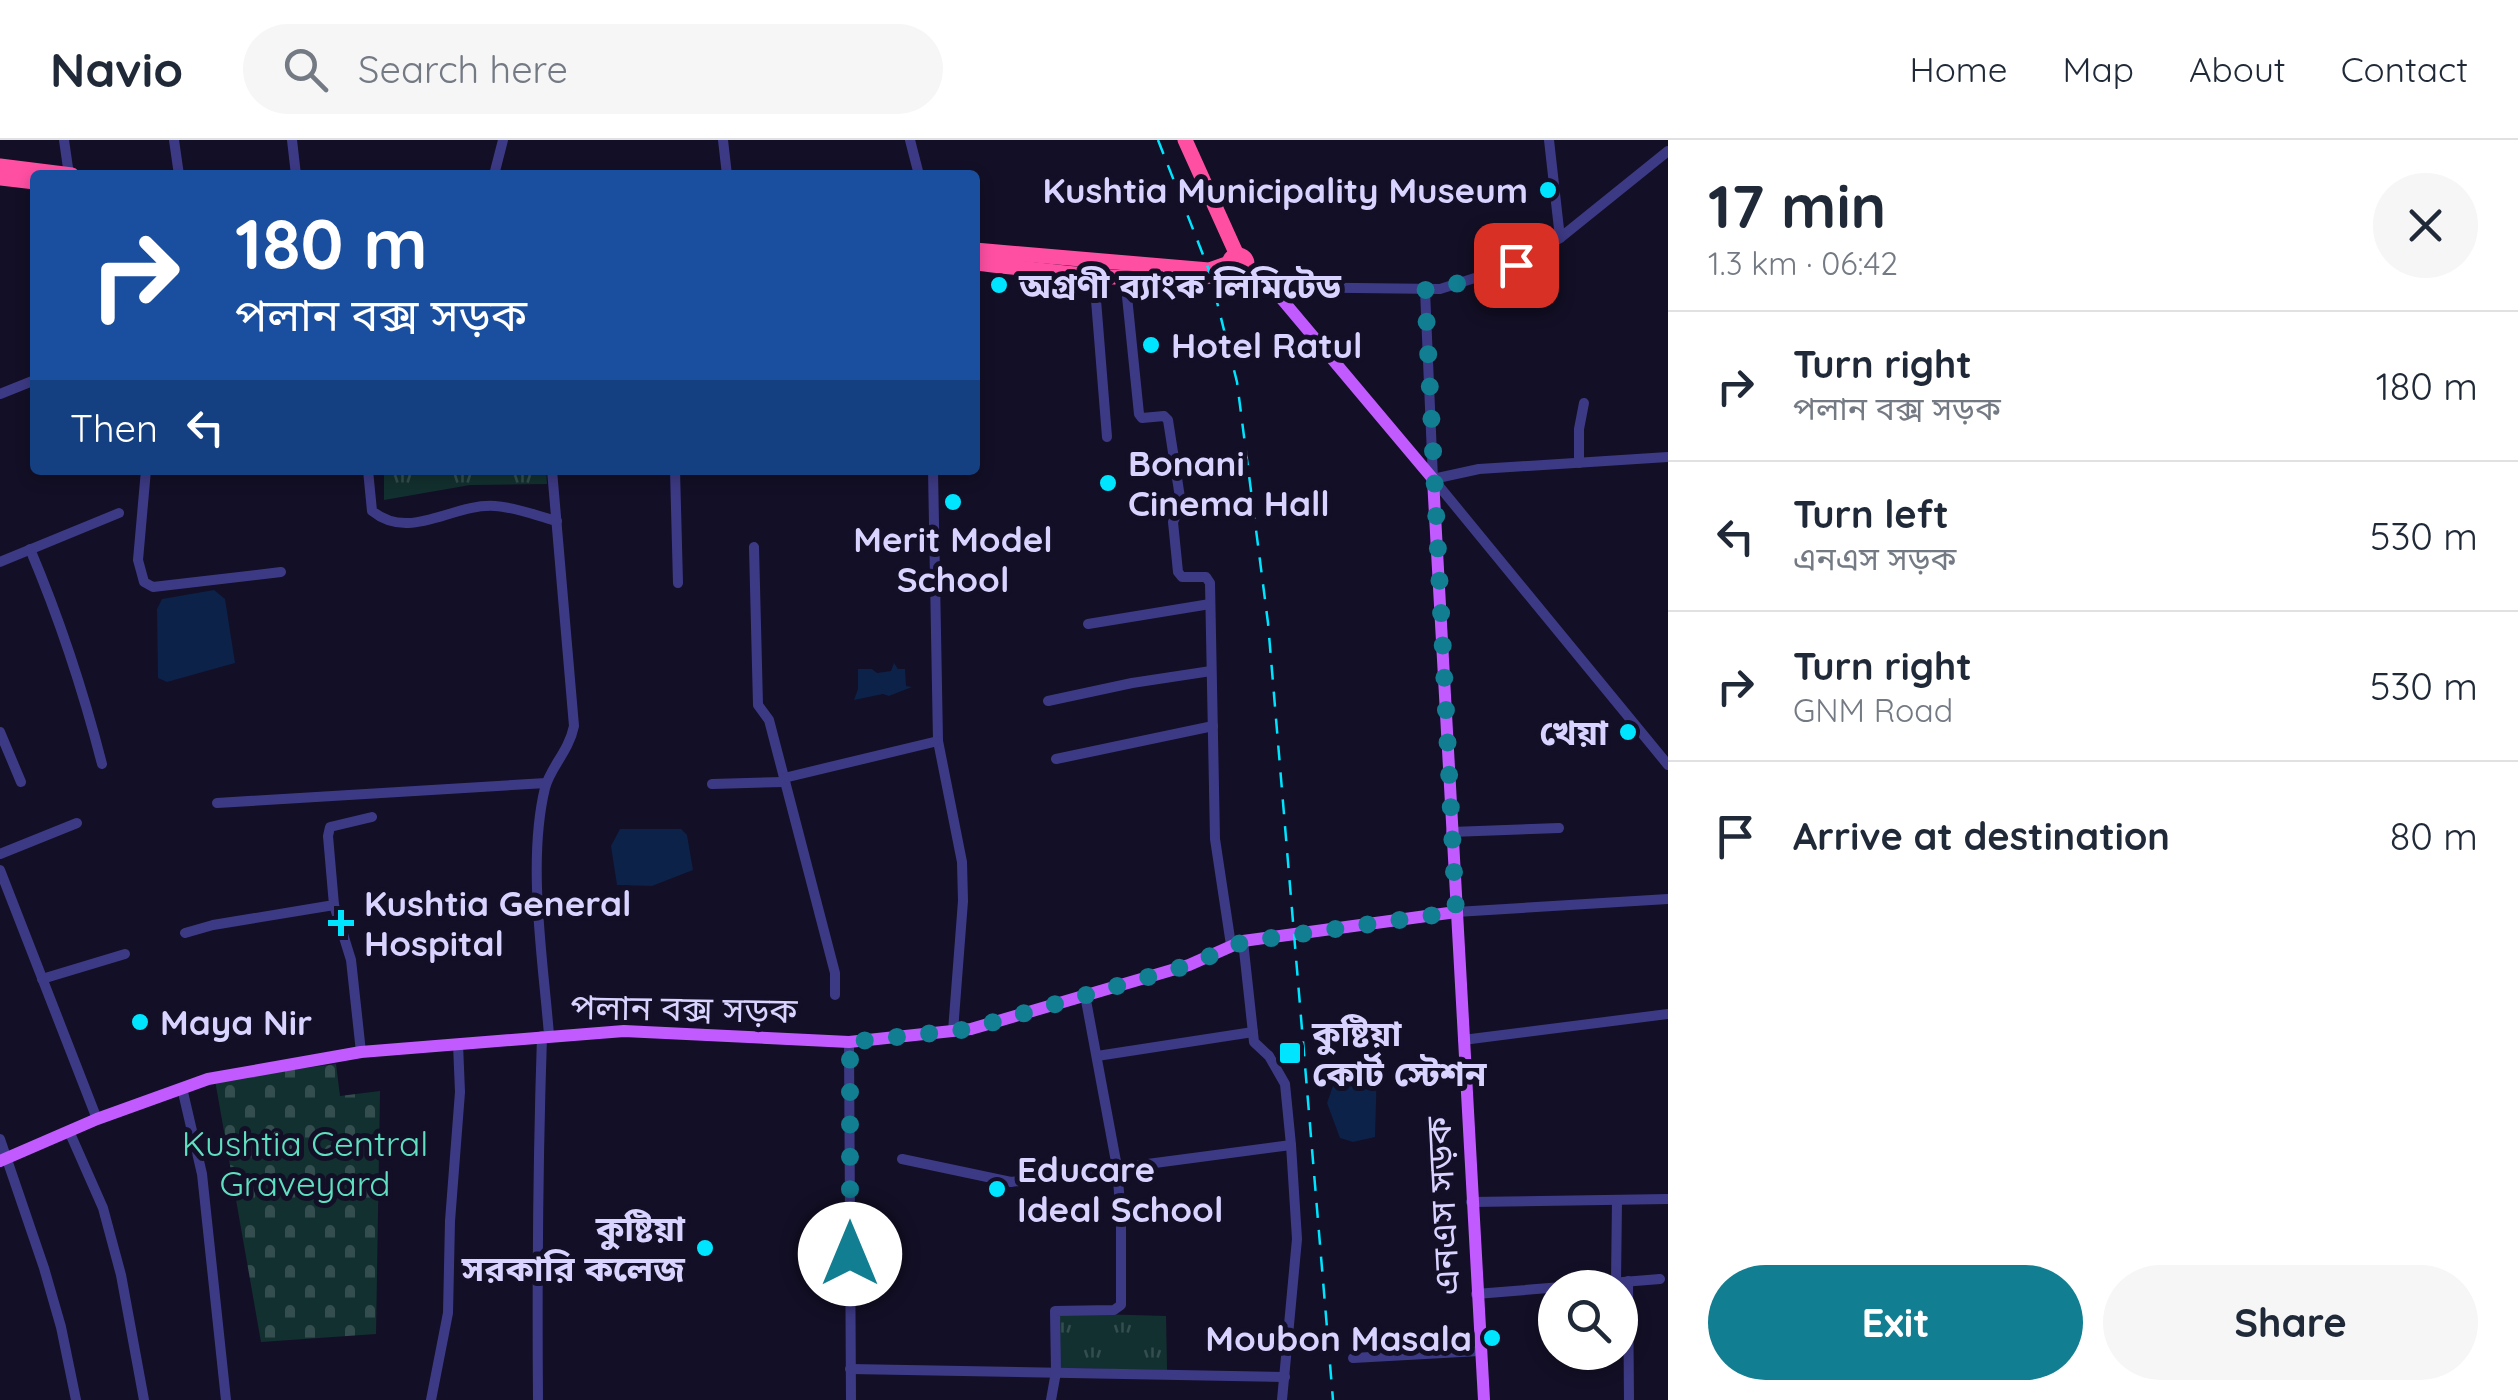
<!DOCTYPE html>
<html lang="en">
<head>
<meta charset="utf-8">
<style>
	:root { --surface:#fff; --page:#f6f6f7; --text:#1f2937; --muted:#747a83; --line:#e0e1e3; --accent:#117e91 }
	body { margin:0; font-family:Quicksand,"Noto Sans Bengali",sans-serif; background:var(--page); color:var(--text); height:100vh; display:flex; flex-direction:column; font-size:38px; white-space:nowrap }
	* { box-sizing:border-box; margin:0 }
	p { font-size:32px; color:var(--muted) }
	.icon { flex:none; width:55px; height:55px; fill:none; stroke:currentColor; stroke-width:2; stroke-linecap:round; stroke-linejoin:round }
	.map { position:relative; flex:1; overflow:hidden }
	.panel { display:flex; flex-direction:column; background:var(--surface); width:850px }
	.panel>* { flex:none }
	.guide { position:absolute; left:30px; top:30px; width:950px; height:305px; border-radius:10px; box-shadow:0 5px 15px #0003; background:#1a4fa0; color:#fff; overflow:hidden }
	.controls { position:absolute; left:1538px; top:1130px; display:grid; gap:20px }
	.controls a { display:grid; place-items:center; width:100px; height:100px; border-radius:50%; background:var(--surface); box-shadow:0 5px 15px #0003; font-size:50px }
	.pin { position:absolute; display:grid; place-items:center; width:85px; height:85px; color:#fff; margin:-42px; border-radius:20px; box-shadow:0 5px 15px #0006 }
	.me { position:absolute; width:110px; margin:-55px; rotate:0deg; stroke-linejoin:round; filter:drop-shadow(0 0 8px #0008) }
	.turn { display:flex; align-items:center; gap:35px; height:210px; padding:0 40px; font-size:45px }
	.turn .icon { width:130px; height:130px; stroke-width:2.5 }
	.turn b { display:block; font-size:70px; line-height:85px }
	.then { display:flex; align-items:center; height:95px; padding:0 40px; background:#0003; gap:20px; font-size:38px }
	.round { display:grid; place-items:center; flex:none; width:105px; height:105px; border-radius:52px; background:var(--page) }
	.head { display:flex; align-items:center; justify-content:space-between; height:170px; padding:0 40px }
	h1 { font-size:60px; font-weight:700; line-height:75px }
	.action { display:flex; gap:20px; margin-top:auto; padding:20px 40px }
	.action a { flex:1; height:115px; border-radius:60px; background:var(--accent); color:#fff; font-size:40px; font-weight:700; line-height:115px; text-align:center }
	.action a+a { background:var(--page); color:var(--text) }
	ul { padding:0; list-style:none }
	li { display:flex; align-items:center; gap:30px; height:150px; padding:0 40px; border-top:2px solid var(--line) }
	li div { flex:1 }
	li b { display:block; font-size:38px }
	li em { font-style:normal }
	header { display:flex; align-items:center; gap:60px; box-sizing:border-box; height:140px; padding:0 50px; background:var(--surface); border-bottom:2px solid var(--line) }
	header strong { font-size:48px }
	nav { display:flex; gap:55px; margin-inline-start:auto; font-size:35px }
	.search { width:700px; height:90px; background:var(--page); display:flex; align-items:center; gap:25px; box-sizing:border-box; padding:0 35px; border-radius:55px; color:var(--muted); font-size:38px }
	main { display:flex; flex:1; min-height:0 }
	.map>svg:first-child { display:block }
	.cemetery { fill:url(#cemetery-stones) }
	.park { fill:url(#park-tufts) }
	.water { fill:#0c2248 }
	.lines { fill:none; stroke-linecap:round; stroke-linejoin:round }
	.minor { stroke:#3d3a85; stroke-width:10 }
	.major { stroke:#c25bff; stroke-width:12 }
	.highway { stroke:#ff4fa3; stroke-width:15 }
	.rail { stroke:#00e5ff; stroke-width:2.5; stroke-dasharray:15 12; stroke-linecap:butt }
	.route { stroke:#117e91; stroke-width:18; stroke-dasharray:0 32.4 }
	.poi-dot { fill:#00e5ff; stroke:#130f26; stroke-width:4 }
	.labels { text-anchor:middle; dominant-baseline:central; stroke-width:10; stroke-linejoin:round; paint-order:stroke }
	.poi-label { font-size:35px; font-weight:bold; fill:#d9d4ff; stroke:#130f26; text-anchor:start }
	.street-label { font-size:35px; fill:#d9d4ff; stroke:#130f26 }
	.park-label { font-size:35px; fill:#5fe0c0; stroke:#130f26 }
</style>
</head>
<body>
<header>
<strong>Navio</strong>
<div class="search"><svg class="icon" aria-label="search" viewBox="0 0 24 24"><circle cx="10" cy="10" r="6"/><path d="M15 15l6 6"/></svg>Search here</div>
<nav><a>Home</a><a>Map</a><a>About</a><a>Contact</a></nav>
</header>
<main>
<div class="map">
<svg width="1668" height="1260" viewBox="0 0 1668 1260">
	<defs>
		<pattern id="cemetery-stones" width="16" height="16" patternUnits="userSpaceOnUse" patternTransform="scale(2.5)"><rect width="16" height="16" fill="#12302f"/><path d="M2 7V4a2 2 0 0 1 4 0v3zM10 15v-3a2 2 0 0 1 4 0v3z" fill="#344d4e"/></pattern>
		<pattern id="park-tufts" width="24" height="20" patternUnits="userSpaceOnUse" patternTransform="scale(2.5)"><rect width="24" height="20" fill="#12302f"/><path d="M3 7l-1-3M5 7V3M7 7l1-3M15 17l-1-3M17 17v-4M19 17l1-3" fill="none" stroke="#344d4e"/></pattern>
	</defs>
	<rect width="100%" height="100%" fill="#130f26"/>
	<polygon class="cemetery" points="336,924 340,956 380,951 376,1194 261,1202 215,940"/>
	<g class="park">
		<polygon points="384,330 546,330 547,344 470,345 384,360"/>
		<polygon points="1058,1173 1166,1176 1167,1230 1058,1228"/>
	</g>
	<g class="water">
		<polygon points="214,450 225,459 235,523 167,542 158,538 157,469 162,459"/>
		<polygon points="894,523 898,529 905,529 906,546 912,547 889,556 883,554 854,560 858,549 858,529 872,529 877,533 891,531"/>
		<polygon points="620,689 681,689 687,695 693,730 652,746 617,745 611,706"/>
		<polygon points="1341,923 1377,928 1375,997 1353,1002 1340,998 1327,963"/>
	</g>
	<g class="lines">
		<g class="minor">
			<polyline points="64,0 69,35"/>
			<polyline points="174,0 179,35"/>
			<polyline points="292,0 296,35"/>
			<polyline points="723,0 727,35"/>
			<polyline points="910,0 919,35"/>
			<polyline points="1549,0 1560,98"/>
			<polyline points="494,35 503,0"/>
			<polyline points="1094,135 1107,297"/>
			<polyline points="1125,137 1139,274 1142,278 1164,276 1168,280 1181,364 1173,382 1178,432 1182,437 1206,437 1210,443 1215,699 1231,805"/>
			<polyline points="1271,147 1440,149 1516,125 1560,98 1668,11"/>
			<polyline points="1425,150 1433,339"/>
			<polyline points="0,254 35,240"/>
			<polyline points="1579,323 1579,289 1584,263"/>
			<polyline points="146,330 138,420 144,442 153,447 281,432"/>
			<path d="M368,330L372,371C410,402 452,363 495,366C515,367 537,376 557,381"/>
			<polyline points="675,330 678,443"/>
			<polyline points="933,330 938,601 962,722 963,761 953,891"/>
			<polyline points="1433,339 1479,329 1668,317"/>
			<polyline points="1434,340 1668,625"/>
			<polyline points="754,407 758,565 769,580 835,833 835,855"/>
			<path d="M30,409C60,480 83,550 102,624"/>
			<polyline points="0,422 119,373"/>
			<polyline points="1088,484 1210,464"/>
			<polyline points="1048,561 1132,543 1211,531"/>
			<polyline points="0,592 21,642"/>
			<polyline points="1056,619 1213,586"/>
			<polyline points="784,638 938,601"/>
			<polyline points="712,644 784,642"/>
			<polyline points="217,663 546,643"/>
			<polyline points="1451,692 1559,688"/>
			<polyline points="0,714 77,683"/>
			<polyline points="0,730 97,979"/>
			<polyline points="334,765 351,820 361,912"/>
			<polyline points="1456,772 1668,759"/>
			<polyline points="185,793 213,785 334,765 328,696 330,687 372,677"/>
			<polyline points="1243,801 1254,902 1269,916 1285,944 1291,1005 1297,1099 1282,1260"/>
			<polyline points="42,839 125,814"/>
			<path d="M549,895C543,819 527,722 545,648C550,628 569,611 574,586L552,330"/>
			<polyline points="1463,900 1668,874"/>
			<polyline points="849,902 851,1260"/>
			<polyline points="1097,916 1253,892"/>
			<polyline points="182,948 202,1034 226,1260"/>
			<polyline points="69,991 103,1068 121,1135 144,1260"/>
			<polyline points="0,999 44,1128 61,1187 76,1260"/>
			<polyline points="902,1019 1011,1042 1291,1005"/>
			<polyline points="1471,1062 1668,1059"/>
			<polyline points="1628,1141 1629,1260"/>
			<polyline points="1616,1142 1617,1060"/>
			<polyline points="1476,1154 1660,1139"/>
			<polyline points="1353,1218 1479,1211"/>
			<polyline points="850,1229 1285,1237"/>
			<polyline points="431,1260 448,1173 450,1081 460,952 458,904"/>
			<path d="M538,1260C537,1139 538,1017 542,896"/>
			<polyline points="1051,1260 1056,1232 1055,1171 1114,1170 1121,1165 1121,1078 1117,1027 1085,855"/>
		</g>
		<g class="major">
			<polyline points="1247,128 1280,157 1433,339 1484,1260"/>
			<polyline points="0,1021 97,979 208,939 361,912 624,891 849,902 971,889 1189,825 1243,801 1456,772"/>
		</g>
		<g class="highway">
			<polyline points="1185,0 1237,115"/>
			<polyline points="0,26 72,35"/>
			<polyline points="0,38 35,42"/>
			<polyline points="975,110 1209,130 1229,123"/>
			<circle cx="1238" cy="124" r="9"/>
			<path d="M975,123C1061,132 1152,147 1237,133"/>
		</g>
		<polyline class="rail" points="1158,0 1209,130 1237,242 1268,483 1333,1260"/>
	</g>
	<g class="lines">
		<polyline class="route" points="850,1114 850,902 970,889 1189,825 1243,802 1456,772 1425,150 1440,149 1516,125"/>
	</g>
	<g class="poi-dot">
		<circle cx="1548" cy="50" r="10"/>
		<circle cx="999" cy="145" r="10"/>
		<circle cx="1151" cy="205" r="10"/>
		<circle cx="1108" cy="343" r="10"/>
		<circle cx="953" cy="362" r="10"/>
		<circle cx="1628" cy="592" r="10"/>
		<path d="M336 768h10v10h10v10h-10v10h-10v-10h-10v-10h10z"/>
		<circle cx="140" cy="882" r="10"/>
		<rect x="1278" y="901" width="24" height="24" rx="5"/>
		<circle cx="997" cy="1049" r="10"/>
		<circle cx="705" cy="1108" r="10"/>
		<circle cx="1492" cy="1198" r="10"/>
	</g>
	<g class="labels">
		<g class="poi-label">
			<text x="1528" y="50" text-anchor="end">Kushtia Municipality Museum</text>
			<text x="1019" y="145">অগ্রণী ব্যাংক লিমিটেড</text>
			<text x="1171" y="205">Hotel Ratul</text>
			<text x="1128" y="323">Bonani<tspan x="1128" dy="40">Cinema Hall</tspan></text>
			<text x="953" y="399" text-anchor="middle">Merit Model<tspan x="953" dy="40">School</tspan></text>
			<text x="1608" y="592" text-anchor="end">খেয়া</text>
			<text x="364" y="763">Kushtia General<tspan x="364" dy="40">Hospital</tspan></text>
			<text x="160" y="882">Maya Nir</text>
			<text x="1312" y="893">কুষ্টিয়া<tspan x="1312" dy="40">কোর্ট স্টেশন</tspan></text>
			<text x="1017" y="1029">Educare<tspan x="1017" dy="40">Ideal School</tspan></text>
			<text x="685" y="1088" text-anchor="end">কুষ্টিয়া<tspan x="685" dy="40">সরকারি কলেজ</tspan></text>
			<text x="1472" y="1198" text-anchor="end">Moubon Masala</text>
		</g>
		<g class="street-label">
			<text transform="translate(684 868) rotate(1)">পলান বক্স সড়ক</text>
			<text transform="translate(1442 1066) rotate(-93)">এনএস সড়ক</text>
		</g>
		<g class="park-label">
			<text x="305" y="1003">Kushtia Central<tspan x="305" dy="40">Graveyard</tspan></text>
		</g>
	</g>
</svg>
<div class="controls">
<a><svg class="icon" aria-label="search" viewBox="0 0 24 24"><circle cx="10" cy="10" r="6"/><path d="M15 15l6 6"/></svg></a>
</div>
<div class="pin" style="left:1516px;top:125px;background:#d93025"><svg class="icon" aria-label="arrive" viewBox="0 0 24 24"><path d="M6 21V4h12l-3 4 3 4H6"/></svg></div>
<svg class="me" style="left:850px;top:1114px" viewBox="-20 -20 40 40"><circle r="19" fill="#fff"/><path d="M0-13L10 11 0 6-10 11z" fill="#117e91"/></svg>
<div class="guide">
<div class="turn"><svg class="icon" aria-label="right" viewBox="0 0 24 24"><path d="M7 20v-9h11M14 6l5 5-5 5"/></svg><div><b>180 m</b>পলান বক্স সড়ক</div></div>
<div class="then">Then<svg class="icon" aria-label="left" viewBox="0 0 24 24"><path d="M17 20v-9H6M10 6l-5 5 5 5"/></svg></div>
</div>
</div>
<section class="panel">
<div class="head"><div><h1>17 min</h1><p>1.3 km · 06:42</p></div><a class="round"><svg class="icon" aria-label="close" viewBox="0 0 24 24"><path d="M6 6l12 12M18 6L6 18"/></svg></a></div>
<ul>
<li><svg class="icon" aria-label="right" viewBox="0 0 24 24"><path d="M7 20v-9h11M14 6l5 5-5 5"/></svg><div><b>Turn right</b><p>পলান বক্স সড়ক</p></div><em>180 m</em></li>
<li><svg class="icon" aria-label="left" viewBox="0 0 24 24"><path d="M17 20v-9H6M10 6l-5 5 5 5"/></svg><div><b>Turn left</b><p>এনএস সড়ক</p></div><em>530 m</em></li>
<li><svg class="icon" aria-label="right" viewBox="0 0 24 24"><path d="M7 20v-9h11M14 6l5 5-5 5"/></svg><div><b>Turn right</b><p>GNM Road</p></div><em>530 m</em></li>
<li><svg class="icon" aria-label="arrive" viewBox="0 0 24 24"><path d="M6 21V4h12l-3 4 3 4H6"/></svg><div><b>Arrive at destination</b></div><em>80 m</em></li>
</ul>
<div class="action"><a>Exit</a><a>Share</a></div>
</section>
</main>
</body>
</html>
